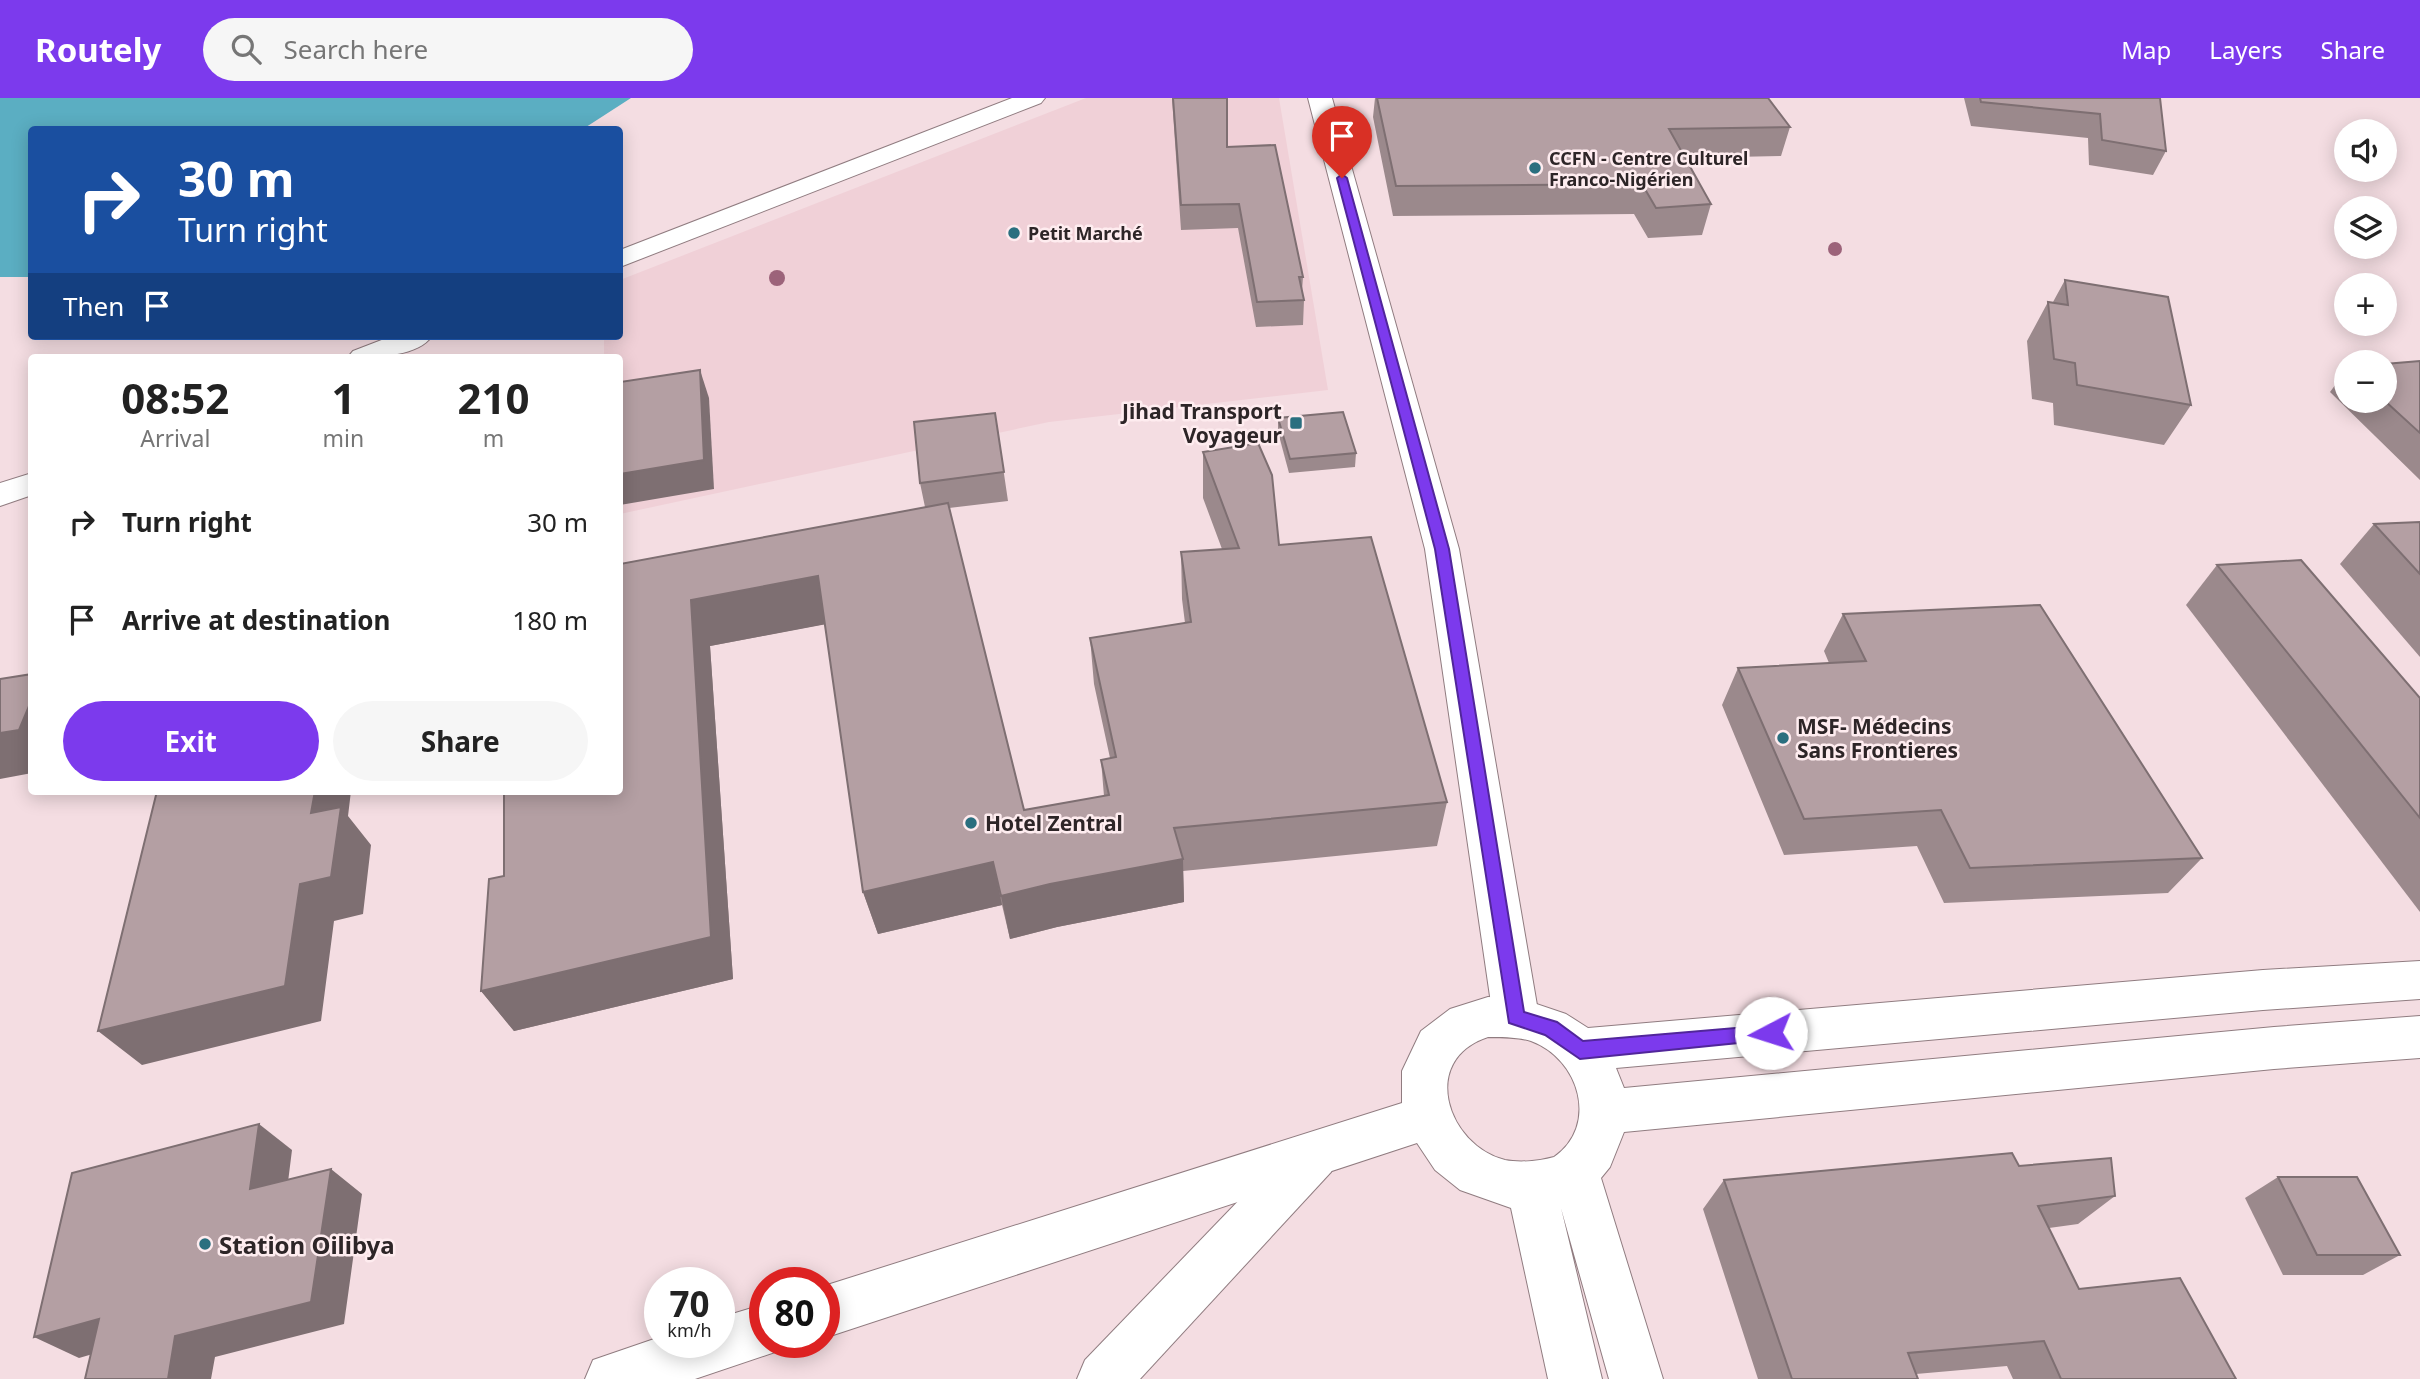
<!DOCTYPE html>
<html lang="en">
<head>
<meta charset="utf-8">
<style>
	:root { --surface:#fff; --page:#f6f6f6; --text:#222; --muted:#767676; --accent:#7c3aed }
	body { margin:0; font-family:"Noto Sans",sans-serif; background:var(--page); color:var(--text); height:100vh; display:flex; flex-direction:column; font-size:26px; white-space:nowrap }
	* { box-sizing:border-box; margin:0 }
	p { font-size:23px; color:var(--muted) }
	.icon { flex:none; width:38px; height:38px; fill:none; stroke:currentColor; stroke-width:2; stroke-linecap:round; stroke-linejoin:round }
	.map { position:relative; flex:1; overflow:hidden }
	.drawer { position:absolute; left:28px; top:256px; width:595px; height:441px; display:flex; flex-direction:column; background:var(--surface); border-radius:7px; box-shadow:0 4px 18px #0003 }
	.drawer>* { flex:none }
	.guide { position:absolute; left:28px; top:28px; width:595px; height:214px; border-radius:7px; box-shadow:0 4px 18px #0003; background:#1a4fa0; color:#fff; overflow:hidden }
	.controls { position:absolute; left:2334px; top:21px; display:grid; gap:14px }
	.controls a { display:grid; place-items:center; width:63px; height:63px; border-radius:50%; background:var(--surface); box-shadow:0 4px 18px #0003; font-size:35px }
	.speed { position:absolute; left:644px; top:1169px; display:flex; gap:14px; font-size:35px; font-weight:700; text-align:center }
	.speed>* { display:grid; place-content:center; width:91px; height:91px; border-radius:50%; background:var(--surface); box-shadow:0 4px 18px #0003; line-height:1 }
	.speed small { font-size:18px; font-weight:400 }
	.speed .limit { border:10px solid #d22; background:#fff; color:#111 }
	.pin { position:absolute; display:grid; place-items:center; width:60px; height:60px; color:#fff; margin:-72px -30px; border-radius:50% 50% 50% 0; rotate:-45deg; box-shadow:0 0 7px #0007 }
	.pin .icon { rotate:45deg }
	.me { position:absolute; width:77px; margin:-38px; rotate:265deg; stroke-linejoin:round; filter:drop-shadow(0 0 5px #0008) }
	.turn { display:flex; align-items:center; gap:24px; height:147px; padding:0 35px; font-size:32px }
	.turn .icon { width:91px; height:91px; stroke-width:2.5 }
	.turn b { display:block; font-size:49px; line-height:60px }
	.then { display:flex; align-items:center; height:66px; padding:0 35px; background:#0003; gap:14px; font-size:26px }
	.eta { display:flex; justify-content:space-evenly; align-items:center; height:119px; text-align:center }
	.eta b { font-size:42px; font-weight:700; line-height:49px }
	.action { display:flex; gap:14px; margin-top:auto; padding:14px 35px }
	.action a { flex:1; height:80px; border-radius:42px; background:var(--accent); color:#fff; font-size:28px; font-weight:700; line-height:80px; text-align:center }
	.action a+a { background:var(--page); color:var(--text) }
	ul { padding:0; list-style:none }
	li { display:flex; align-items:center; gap:21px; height:98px; padding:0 35px }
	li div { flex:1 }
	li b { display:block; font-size:26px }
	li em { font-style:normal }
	header { display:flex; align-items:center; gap:42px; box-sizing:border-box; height:98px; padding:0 35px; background:var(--accent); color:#fff }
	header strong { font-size:33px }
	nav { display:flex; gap:38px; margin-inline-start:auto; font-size:24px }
	.search { width:490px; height:63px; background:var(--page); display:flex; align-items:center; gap:18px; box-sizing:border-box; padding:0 24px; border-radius:38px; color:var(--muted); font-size:26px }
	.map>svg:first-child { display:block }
	.built { fill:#f0d0d7 }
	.water { fill:#5baec2 }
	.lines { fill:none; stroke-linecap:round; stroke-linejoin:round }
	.minor-casing { stroke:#907c80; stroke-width:2 }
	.tertiary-casing { stroke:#907c80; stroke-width:2 }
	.trunk-casing { stroke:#907c80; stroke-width:2 }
	.minor { fill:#fff; fill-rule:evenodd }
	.tertiary { fill:#fff; fill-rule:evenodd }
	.trunk { fill:#fff; fill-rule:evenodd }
	.tree { fill:#9c637a }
	.wall { fill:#9b898c }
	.shaded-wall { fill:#7e6f72 }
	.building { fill:#b49fa3; stroke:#7e6f72; stroke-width:2 }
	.route { fill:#7c3aed; stroke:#51269a; stroke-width:2 }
	.poi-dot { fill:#2a6f7f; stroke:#feecef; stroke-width:2.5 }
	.labels { text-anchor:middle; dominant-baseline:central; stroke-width:5; stroke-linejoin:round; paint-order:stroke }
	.far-poi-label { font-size:18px; font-weight:bold; fill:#2d2527; stroke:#feecef; text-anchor:start }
	.poi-label { font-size:21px; font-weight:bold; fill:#2d2527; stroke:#feecef; text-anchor:start }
	.near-poi-label { font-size:24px; font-weight:bold; fill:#2d2527; stroke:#feecef; text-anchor:start }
</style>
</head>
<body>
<header>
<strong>Routely</strong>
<div class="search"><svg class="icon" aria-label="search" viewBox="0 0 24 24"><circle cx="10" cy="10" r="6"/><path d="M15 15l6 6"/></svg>Search here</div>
<nav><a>Map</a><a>Layers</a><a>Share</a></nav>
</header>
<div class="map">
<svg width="2420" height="1281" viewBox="0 0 2420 1281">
	<rect width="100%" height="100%" fill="#f4dde2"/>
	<polygon class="built" points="1086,0 1279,0 1328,292 1049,324 620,416 620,259 604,259 604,238 620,238 620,182"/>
	<polygon class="water" points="0,0 631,0 583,31 32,32 31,179 0,179"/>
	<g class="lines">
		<g class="minor-casing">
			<g id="minor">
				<polygon points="1012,0 1045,0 1041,5 620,169 620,152"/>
				<path d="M392,238H432C417,260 372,259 348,259L353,253Z"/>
				<polygon points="32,375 32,397 0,408 0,385"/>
				<polygon points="1314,1035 1331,1042 1338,1058 1331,1074 1140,1281 1077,1281 1085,1262 1297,1042"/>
			</g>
		</g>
		<g class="tertiary-casing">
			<polygon id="tertiary" points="1308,0 1332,0 1459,451 1539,919 1532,933 1516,939 1500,933 1493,919 1425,451"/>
		</g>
		<g class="trunk-casing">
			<g id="trunk">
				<path d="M2420,863V901L2263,912L1616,970L1624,990L2274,929L2420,918V960L2274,971L1624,1034L1610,1069L1601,1080L1663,1281H1609L1561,1110L1602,1281H1548L1511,1110L1460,1092L1435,1072L1417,1045L824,1240V1188L1402,1005V973L1421,933L1450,911L1488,899L1519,900L1566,916L1588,930L2263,872ZM1488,939C1502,939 1518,939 1531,943C1580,961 1599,1028 1554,1059C1540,1063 1520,1065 1505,1062C1448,1048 1418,962 1488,939Z"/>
				<polygon points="765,1206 765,1244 786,1244 784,1251 695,1281 585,1281 593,1262 660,1239 660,1244 719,1244 719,1220"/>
			</g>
		</g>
		<use href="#minor" class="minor"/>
		<use href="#tertiary" class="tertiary"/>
		<use href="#trunk" class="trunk"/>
	</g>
	<g class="tree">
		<circle cx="1835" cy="151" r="7"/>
		<circle cx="777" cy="180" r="8"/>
	</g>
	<g class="wall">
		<polygon points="1172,0 1227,0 1227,49 1303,179 1302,193 1304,202 1303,227 1256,229 1238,130 1181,132"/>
		<polygon points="1375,0 1768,0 1790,29 1781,58 1685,60 1711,106 1702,137 1648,140 1634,116 1393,118 1373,19"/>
		<polygon points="1964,0 2160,0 2166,53 2153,77 2089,67 2088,40 1971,28"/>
		<polygon points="2065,182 2191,307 2164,347 2054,327 2053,305 2032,301 2027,243 2048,204 2053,204"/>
		<polygon points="2420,263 2420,382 2330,294 2347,271 2347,303 2385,303"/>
		<polygon points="995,315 1008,403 949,410 1024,712 1104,698 1101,662 1110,660 1094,586 1090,540 1185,525 1182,501 1181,454 1222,451 1203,400 1203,354 1279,447 1447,704 1437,748 1183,773 1184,804 1057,829 1010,841 1002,807 878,836 863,794 825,526 710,548 733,881 514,933 481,893 504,778 620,693 620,466 925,409 920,385"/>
		<polygon points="1278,320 1356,355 1355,369 1289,375 1278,334"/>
		<polygon points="2420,424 2420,559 2340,466 2374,426"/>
		<polygon points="2217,467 2420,600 2420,814 2186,507"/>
		<polygon points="1843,516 2202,760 2168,795 1944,805 1917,748 1784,757 1722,607 1738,570 1829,565 1824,553"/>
		<polygon points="2019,1068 2115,1098 2078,1126 2049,1130 2079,1191 2236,1281 2013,1281 2007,1268 1916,1276 1918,1281 1758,1281 1703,1111 1724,1082"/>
		<polygon points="2278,1079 2400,1157 2363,1177 2283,1177 2245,1100"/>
	</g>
	<g class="shaded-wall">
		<polygon points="700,272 709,300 714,391 620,407 620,376"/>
		<polygon points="818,478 832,525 710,548 733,881 514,933 481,893 691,502"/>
		<polygon points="32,601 32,675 0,681 0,635"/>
		<polygon points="315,693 351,693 348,718 371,747 363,816 334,823 321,923 142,967 98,933 311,715"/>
		<polygon points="1183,761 1184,804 1057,829 1010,841 1001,798 1050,786"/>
		<polygon points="993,764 1002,807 878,836 863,794"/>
		<polygon points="259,1026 292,1052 284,1116 250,1091"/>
		<polygon points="331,1071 362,1096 344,1226 215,1259 211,1281 168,1281 175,1238"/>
		<polygon points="99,1221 141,1242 79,1260 34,1239"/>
	</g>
	<g class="building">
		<polygon points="1173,0 1227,0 1227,49 1275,47 1303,179 1299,179 1304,202 1257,204 1239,106 1181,107"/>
		<polygon points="1377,0 1768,0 1790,29 1669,31 1711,106 1656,110 1642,86 1396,88"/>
		<polygon points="1980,0 2160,0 2166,53 2102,42 2100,16 1981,4"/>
		<polygon points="2065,182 2168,199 2191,307 2077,287 2075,265 2054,261 2048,204 2068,207"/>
		<polygon points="2420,263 2420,335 2385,303 2385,266"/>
		<polygon points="700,272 704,362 620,376 620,284"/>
		<polygon points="1343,314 1356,355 1290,361 1278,320"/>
		<polygon points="995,315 1004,374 920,385 914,324"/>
		<polygon points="1258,345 1272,377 1279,447 1371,439 1447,704 1174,730 1183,761 1050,786 1001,798 993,764 863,794 818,478 691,502 711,839 481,893 489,781 504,778 504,693 620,693 620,466 948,405 1024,712 1109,697 1101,662 1116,659 1090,540 1191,524 1181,454 1239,450 1203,354"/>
		<polygon points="2420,424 2420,476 2374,426"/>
		<polygon points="2301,462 2420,600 2420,720 2217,467"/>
		<polygon points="2040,507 2202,760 1970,770 1941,712 1804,721 1738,570 1866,563 1843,516"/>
		<polygon points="32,576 32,601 19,632 0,635 0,581"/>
		<polygon points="157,693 315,693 311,715 341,709 331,779 300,786 285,888 98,933"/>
		<polygon points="259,1026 250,1091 331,1071 311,1204 175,1238 168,1281 85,1281 99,1221 34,1239 72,1075"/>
		<polygon points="2012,1055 2019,1068 2111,1060 2115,1098 2038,1108 2079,1191 2180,1180 2236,1281 2061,1281 2044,1243 1908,1255 1918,1281 1792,1281 1724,1082"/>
		<polygon points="2278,1079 2357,1079 2400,1157 2317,1157"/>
	</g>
	<polygon class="route" points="1342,76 1347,80 1449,451 1524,914 1557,924 1583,943 1771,927 1778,929 1781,935 1778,941 1580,961 1545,937 1509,925 1435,451 1337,80"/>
	<g class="poi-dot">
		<circle cx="1535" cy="70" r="7"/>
		<circle cx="1014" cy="135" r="7"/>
		<rect x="1289" y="318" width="14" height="14" rx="3.5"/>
		<circle cx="1783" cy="640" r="7"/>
		<circle cx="971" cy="725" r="7"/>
		<circle cx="205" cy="1146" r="7"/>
	</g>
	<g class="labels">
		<g class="far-poi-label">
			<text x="1549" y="60">CCFN - Centre Culturel<tspan x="1549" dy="21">Franco-Nigérien</tspan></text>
			<text x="1028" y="135">Petit Marché</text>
		</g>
		<g class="poi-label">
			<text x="1282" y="313" text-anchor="end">Jihad Transport<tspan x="1282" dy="24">Voyageur</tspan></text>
			<text x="1797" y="628">MSF- Médecins<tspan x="1797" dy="24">Sans Frontieres</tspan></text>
			<text x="985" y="725">Hotel Zentral</text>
		</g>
		<g class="near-poi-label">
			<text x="219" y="1146">Station Oilibya</text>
		</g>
	</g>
</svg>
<div class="controls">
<a><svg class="icon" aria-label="sound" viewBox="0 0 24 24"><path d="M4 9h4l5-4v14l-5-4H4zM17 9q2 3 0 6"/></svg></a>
<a><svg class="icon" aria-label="layers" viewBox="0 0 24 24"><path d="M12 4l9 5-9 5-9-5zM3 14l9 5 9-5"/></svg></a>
<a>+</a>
<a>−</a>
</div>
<div class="speed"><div>70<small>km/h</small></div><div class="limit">80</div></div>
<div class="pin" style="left:1342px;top:80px;background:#d93025"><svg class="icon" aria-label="arrive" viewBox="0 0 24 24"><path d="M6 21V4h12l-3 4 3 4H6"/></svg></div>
<svg class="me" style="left:1771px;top:935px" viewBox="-20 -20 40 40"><circle r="19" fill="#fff"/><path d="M0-13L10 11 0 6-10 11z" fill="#7c3aed"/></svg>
<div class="guide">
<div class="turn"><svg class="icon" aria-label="right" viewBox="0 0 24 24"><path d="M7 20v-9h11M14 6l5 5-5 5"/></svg><div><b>30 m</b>Turn right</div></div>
<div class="then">Then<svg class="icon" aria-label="arrive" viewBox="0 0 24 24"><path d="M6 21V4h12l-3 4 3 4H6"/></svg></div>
</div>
<section class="drawer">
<div class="eta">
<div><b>08:52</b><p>Arrival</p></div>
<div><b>1</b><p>min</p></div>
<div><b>210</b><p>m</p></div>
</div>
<ul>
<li><svg class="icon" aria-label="right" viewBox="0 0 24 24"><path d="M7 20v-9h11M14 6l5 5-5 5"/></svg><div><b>Turn right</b></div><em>30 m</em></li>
<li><svg class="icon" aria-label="arrive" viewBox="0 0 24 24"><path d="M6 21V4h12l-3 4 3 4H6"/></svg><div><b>Arrive at destination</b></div><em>180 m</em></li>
</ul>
<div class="action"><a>Exit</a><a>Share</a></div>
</section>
</div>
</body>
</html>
